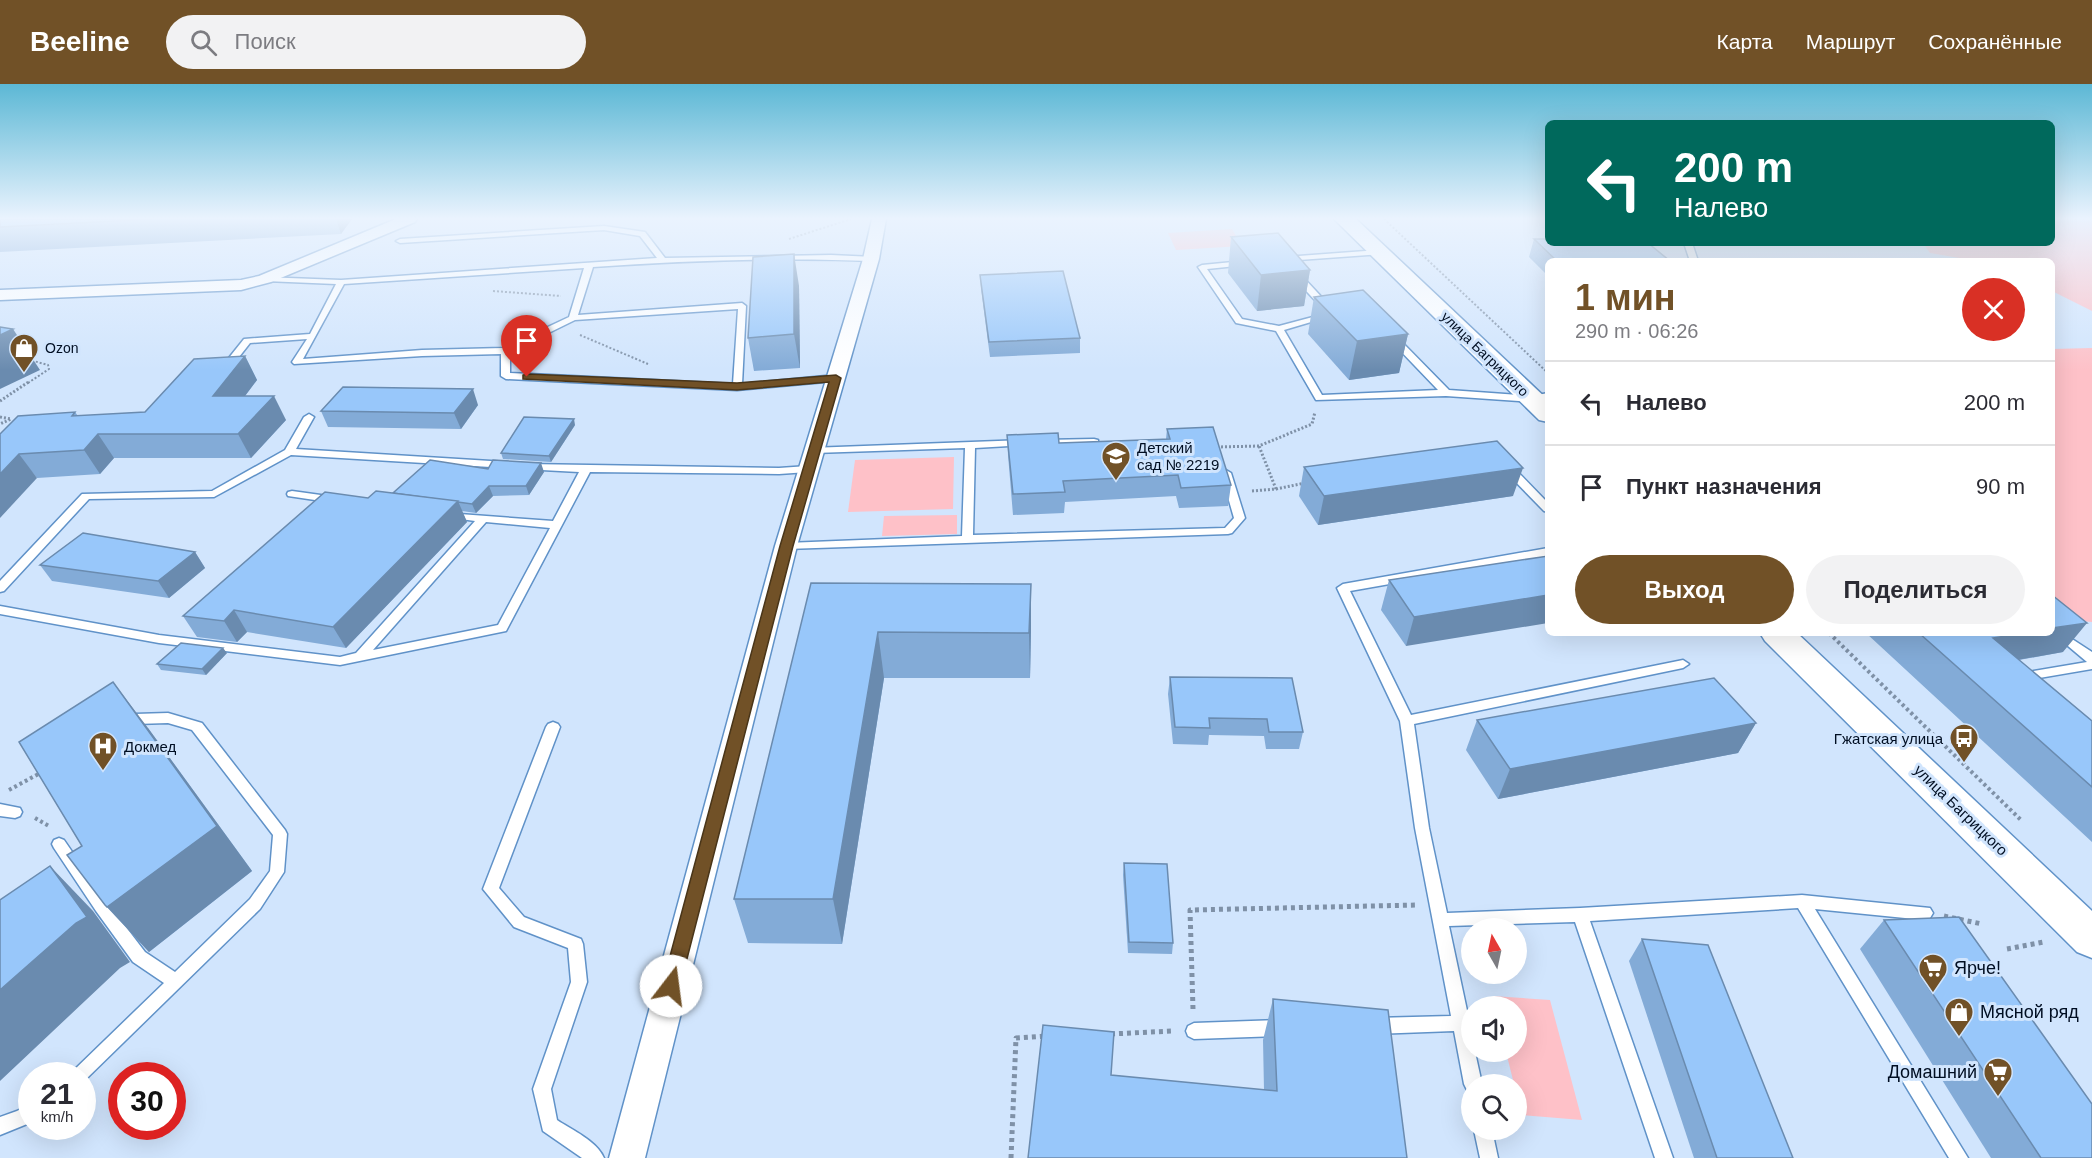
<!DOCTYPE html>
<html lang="ru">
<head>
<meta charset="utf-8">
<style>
	:root { --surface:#fff; --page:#f2f2f3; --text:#2b2b33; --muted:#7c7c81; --line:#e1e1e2; --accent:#715127 }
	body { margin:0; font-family:Arial,sans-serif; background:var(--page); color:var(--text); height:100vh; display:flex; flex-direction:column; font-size:22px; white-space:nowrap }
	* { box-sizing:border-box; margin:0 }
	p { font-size:20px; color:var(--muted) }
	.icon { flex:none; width:33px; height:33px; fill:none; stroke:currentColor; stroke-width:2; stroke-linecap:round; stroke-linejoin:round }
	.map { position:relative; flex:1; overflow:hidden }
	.sheet { position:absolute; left:1545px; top:174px; width:510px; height:378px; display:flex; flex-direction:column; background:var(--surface); border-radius:9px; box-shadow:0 6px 24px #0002 }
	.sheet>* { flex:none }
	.banner { position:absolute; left:1545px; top:36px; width:510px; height:126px; border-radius:9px; box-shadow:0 6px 24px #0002; background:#00695c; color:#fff; overflow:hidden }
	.needle { width:39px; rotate:351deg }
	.fabs { position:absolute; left:1461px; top:834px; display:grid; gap:12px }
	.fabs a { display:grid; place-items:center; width:66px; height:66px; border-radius:50%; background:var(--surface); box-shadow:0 6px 24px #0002; font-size:30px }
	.speed { position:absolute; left:18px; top:978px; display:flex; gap:12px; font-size:30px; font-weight:700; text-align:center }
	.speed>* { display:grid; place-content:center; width:78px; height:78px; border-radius:50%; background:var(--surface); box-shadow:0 6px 24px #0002; line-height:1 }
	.speed small { font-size:15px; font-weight:400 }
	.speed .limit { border:9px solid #d22; background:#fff; color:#111 }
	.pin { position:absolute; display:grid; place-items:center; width:51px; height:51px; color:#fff; margin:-62px -26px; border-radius:50% 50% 50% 0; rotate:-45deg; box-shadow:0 0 6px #0007 }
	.pin .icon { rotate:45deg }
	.me { position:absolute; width:66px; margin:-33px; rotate:15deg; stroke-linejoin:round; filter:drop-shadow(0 0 4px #0008) }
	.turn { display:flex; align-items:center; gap:21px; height:126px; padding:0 30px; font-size:27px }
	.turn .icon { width:78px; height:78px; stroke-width:2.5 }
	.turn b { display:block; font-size:42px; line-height:51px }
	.round { display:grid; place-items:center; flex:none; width:63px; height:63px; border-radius:32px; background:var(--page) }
	.head { display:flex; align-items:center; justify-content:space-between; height:102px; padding:0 30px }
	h1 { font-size:36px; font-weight:700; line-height:45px; color:var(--accent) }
	.cta { display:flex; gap:12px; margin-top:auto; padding:12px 30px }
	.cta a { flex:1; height:69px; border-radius:36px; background:var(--accent); color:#fff; font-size:24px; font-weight:700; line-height:69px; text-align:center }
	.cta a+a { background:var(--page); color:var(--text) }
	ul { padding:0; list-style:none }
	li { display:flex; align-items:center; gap:18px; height:84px; padding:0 30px; border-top:2px solid var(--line) }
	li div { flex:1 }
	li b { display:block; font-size:22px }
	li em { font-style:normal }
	header { display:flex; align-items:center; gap:36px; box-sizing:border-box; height:84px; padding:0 30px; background:var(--accent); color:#fff }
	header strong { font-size:28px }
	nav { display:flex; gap:33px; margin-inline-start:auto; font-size:21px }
	.search { width:420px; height:54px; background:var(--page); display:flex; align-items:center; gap:15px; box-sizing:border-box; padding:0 21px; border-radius:33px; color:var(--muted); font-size:22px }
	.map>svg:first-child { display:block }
	.green { fill:#fec1c8 }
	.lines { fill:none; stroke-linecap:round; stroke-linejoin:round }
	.lane-casing { stroke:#6092c8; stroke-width:3 }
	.street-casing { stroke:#6092c8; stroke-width:3 }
	.secondary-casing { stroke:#6092c8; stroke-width:3 }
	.path-far3 { stroke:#7f91a7; stroke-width:2; stroke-dasharray:2 2; stroke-linecap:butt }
	.path-far2 { stroke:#7f91a7; stroke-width:3; stroke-dasharray:2 2; stroke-linecap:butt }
	.path-far1 { stroke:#7f91a7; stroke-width:4; stroke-dasharray:3 3; stroke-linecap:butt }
	.path { stroke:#7f91a7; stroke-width:5; stroke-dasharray:4 4; stroke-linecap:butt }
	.lane { fill:#fff; fill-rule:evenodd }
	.street { fill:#fff; fill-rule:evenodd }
	.secondary { fill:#fff; fill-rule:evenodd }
	.wall { fill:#83abd7 }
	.shaded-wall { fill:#6a8baf }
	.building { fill:#98c7fa; stroke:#6a8baf; stroke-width:1.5 }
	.route { fill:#715127; stroke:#493519; stroke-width:1.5 }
	.labels { text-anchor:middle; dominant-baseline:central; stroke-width:6; stroke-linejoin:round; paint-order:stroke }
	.far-poi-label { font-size:14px; fill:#000e22; stroke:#d1e5fd; text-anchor:start }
	.far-street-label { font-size:14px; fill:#000e22; stroke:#d1e5fd }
	.poi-label { font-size:15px; fill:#000e22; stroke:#d1e5fd; text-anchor:start }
	.street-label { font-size:15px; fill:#000e22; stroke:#d1e5fd }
	.near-poi-label { font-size:18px; fill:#000e22; stroke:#d1e5fd; text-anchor:start }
</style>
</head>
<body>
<header>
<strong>Beeline</strong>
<div class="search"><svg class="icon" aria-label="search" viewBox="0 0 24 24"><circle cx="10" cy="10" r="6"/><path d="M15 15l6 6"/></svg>Поиск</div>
<nav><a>Карта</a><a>Маршрут</a><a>Сохранённые</a></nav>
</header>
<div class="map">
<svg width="2092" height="1074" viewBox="0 0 2092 1074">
	<rect width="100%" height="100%" fill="#d1e5fd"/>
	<g class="green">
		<polygon points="2052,135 2088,135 2092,137 2092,227 2052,207 2052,177 1977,177 1930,169 1923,159 2052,159"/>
		<polygon points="1232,145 1242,162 1176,166 1168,149"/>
		<polygon points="2092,264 2092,538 2081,537 2052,525 2052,265"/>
		<polygon points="954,373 953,425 848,428 855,376"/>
		<polygon points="957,431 957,450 882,452 884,432"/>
		<polygon points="1493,912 1550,916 1582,1036 1521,1031 1516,1000 1514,1000 1506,968 1516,968 1516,922 1496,922"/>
	</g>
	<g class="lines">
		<g class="lane-casing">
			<g id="lane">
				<path d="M604,142L645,148L665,174L831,171L874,173L875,175L871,177C779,173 685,177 593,183L578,231L742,219L746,222L742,300L836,291L841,294L836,297L737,306L506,295L501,292V270L422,272L294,280L292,278L307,255L250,259L228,287L225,288L220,285L244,255L310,250L336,200L265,197H262V193L341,196L657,174L640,152L604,146L400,159L396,157L400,155ZM584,184L569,233L503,264L422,266L303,275L344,200ZM738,225L733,300L510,289V268L575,236Z"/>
				<polygon points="1684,159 1692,159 1698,177 1690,177"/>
				<polygon points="1379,166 1382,166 1382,170 1285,177 1281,175 1285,173"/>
				<polygon points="1243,177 1246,177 1246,181 1207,185 1242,235 1279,242 1324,230 1328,233 1284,246 1322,311 1438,306 1392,258 1392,254 1398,254 1449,306 1532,312 1548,309 1548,315 1532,318 1446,312 1316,316 1276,247 1236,239 1198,183 1202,181"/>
				<polygon points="1295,191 1301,191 1330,222 1330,226 1324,226 1295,195"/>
				<polygon points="309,330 314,333 296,365 507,378 512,381 507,384 291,371 214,413 89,415 4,507 0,508 0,497 82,410 212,407 285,366 304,333"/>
				<polygon points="1094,355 1098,356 1098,360 1043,362 1038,359 1043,356"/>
				<polygon points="1022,356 1027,359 1026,361 975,364 973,451 1225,444 1234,434 1221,389 1226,386 1231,389 1245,434 1232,449 1228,450 786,465 780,462 786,459 962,452 965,364 814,369 810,368 810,364"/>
				<path d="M527,380L779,384L808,382L813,385L808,388L779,390L590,388L506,547L340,581L159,559L0,530V522L159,551L340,573L356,569L475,437L446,433L445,431L446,429L553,437L579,388L523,385L522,383ZM486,438L550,444L498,541L373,566Z"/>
				<polygon points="1509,382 1513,383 1548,419 1548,428 1544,427 1505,387 1504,385"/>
				<polygon points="292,407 335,413 340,416 335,419 288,412 287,410 288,408"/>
				<polygon points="1548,464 1548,472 1350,507 1411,631 1683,576 1689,580 1683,584 1414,640 1429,744 1447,829 1580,824 1802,811 1930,824 1933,829 1930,834 1925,836 1815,825 1968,1074 1949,1074 1798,824 1590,837 1673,1074 1655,1074 1575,838 1449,842 1472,950 1472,968 1475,968 1482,1000 1472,1000 1472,1008 1467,1006 1464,1000 1454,947 1374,950 1368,947 1366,942 1368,937 1374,934 1451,932 1415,744 1400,637 1337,504 1343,500"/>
				<polygon points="2072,555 2092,568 2092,585 2022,597 2018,596 2016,593 2018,590 2022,589 2087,578 2068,562 2066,559"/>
				<polygon points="168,629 202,639 285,746 287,750 284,788 260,825 82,999 82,992 72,992 74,986 164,899 133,878 96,827 54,764 52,760 54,756 59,754 64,756 106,817 145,868 175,888 250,815 270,787 273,751 192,646 168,639 135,640 130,638 128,635 130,632 135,630"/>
				<path d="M553,638L558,640L560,643L499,804L524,833L581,855L583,860L587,898L551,1005L557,1036C572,1046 597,1057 604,1074H582L543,1047L533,1005L571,898L568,864L514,843L483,805L546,643L548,640Z"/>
				<polygon points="0,720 20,724 22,728 20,732 15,734 0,732"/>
				<polygon points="1281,936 1287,939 1289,944 1287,949 1281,952 1194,955 1188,952 1186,947 1188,942 1194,939"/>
				<polygon points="32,1019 32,1038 0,1051 0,1033 17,1027"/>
				<polygon points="1474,1046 1492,1046 1498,1074 1480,1074"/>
			</g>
		</g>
		<g class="street-casing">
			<g id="street">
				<polygon points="396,135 417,135 415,138 271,198 241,206 0,216 0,206 241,196 259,192"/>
				<polygon points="872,135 886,135 879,175 797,462 645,1074 609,1074 775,462 863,175"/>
			</g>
		</g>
		<g class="secondary-casing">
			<g id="secondary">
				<polygon points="1334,135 1356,135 1548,316 1548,338 1539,336"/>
				<polygon points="1760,549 1797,549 2092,827 2092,874 2077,868 1765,557"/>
			</g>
		</g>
		<g class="path-far3">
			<polyline points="1384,135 1548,289"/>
			<polyline points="789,155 851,135"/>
			<polyline points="493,207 561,212"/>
			<polyline points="580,251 648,280"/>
			<polyline points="28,299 49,285 48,281 30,276"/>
		</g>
		<g class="path-far2">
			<polyline points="0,317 30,297"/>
			<polyline points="0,333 11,335 0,340"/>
			<polyline points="1217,363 1259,362 1312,340 1315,328"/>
			<polyline points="1276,405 1305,399"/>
			<polyline points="1252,407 1276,405 1259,362"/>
		</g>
		<g class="path-far1">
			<polyline points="1829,549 2022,737"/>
			<polyline points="9,706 42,688"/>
			<polyline points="35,734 49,742"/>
		</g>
		<g class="path">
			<polyline points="1944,832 1982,840"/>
			<polyline points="2007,865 2044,858"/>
			<polyline points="1193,925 1190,826 1417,821"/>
			<polyline points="1111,950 1172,947"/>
			<polyline points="1011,1074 1016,954 1046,952"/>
		</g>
		<use href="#lane" class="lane"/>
		<use href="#street" class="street"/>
		<use href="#secondary" class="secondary"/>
	</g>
	<g class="wall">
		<polygon points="0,135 352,135 341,150 0,168"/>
		<polygon points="1231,153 1310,186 1304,222 1257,227 1228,189"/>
		<polygon points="1534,155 1670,177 1548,177 1548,192 1529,173"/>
		<polygon points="980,191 1080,254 1080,269 990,273 981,205"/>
		<polygon points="799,202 800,284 754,287 748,254"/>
		<polygon points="1314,213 1408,250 1399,289 1349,296 1308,250"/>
		<polygon points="245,272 257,296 245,312 286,336 251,374 114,374 100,390 37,394 0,350 75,328 78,332 145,328"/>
		<polygon points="478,321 461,345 328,343 321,327"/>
		<polygon points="575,341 551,378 503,375 501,369"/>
		<polygon points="1167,345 1231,401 1228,422 1179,424 1176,412 1065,418 1064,429 1013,431 1008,371 1007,351 1059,359 1166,355"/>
		<polygon points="1304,383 1513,412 1318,441 1299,412"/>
		<polygon points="488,385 544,388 529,411 493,412 476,429 462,427 467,438 346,564 247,548 237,558 197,553 183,532 393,409"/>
		<polygon points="195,468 205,484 169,514 52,497 40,481"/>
		<polygon points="1548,472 1406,562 1381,526 1389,496"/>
		<polygon points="811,499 1031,500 1031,545 1030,594 884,594 842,860 748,859 734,815"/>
		<polygon points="1866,549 2052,549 2063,568 2019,576 2092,637 2092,758"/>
		<polygon points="227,569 206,591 161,586 157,580"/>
		<polygon points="1170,593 1303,648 1299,665 1266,665 1264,652 1209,651 1208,661 1173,660 1168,610"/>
		<polygon points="1477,636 1756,639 1738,669 1498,715 1466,666"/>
		<polygon points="148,644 252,787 149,868 105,821 82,762"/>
		<polygon points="1124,779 1173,859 1172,870 1128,869 1123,791"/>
		<polygon points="1884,836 2092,1074 1991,1074 1860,865"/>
		<polygon points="1642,855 1793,1074 1694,1074 1629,877"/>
		<polygon points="1273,915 1407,1074 1111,991 1264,1006 1263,956"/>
	</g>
	<g class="shaded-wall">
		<polygon points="336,135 352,135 341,150"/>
		<polygon points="794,170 799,202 800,284 794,250"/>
		<polygon points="1310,186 1304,222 1257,227 1261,191"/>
		<polygon points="13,245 40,286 0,305 0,251"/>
		<polygon points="1408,250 1399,289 1349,296 1357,257"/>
		<polygon points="245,272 257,296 227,336 213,312"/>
		<polygon points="473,305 478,321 461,345 454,329"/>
		<polygon points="274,312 286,336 251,374 238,350"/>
		<polygon points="574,335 575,341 551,378 549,372"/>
		<polygon points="98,350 114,374 100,390 84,366"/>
		<polygon points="19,370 37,394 0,434 0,390"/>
		<polygon points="541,379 544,388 529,411 526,402"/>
		<polygon points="1523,384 1513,412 1318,441 1324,412"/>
		<polygon points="489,402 493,412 476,429 472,420"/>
		<polygon points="458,417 467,438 346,564 333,543"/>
		<polygon points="195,468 205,484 169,514 158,497"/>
		<polygon points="1031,500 1031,545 1030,594 1029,549"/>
		<polygon points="1548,511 1548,539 1406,562 1414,533"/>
		<polygon points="234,526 247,548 237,558 224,537"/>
		<polygon points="2087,539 2063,568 1971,584 1993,554 2025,549 2052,549 2052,544"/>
		<polygon points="878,548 884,594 842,860 833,815"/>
		<polygon points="223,564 227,569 206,591 202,585"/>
		<polygon points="113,598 148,644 252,787 149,868 107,823"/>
		<polygon points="1756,639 1738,669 1498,715 1510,685"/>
		<polygon points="50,782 93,827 130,878 120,884 0,997 0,906"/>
	</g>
	<g class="building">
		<polygon points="0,135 152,135 0,143"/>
		<polygon points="1278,149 1310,186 1261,191 1231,153"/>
		<polygon points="1534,155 1548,155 1548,159 1648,159 1670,177 1557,177"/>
		<polygon points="794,170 794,250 748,254 753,173"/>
		<polygon points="1063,187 1080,254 989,258 980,191"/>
		<polygon points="1363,206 1408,250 1357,257 1314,213"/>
		<polygon points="0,243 13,245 0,251"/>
		<polygon points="245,272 213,312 274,312 238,350 98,350 84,366 19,370 0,390 0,350 18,332 75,328 72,332 145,328 194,275"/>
		<polygon points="343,303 473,305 454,329 321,327"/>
		<polygon points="524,333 574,335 549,372 501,369"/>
		<polygon points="1213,343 1231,401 1181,404 1178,391 1063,397 1065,408 1013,410 1007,351 1058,349 1059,359 1170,355 1167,345"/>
		<polygon points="1497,357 1523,384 1324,412 1304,383"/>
		<polygon points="430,376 488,385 493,376 541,379 526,402 489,402 472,420 393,409"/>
		<polygon points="376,407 458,417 333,543 234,526 224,537 183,532 325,408 368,414"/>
		<polygon points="83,449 195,468 158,497 40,481"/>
		<polygon points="1548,472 1548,511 1414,533 1389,496"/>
		<polygon points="811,499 1031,500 1029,549 878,548 833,815 734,815"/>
		<polygon points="2052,511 2087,539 2052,544"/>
		<polygon points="1919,549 2025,549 1993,554 2092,637 2092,703"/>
		<polygon points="181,559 223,564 202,585 157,580"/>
		<polygon points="1170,593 1292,594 1303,648 1269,648 1267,635 1209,634 1210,644 1175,643"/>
		<polygon points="1714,594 1756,639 1510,685 1477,636"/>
		<polygon points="113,598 217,742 107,823 105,821 67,771 82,762 19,658"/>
		<polygon points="1124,779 1167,780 1173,859 1129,858"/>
		<polygon points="50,782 87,833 76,839 0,906 0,816"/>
		<polygon points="1959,833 2092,1020 2092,1074 2041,1074 1884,836"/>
		<polygon points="1642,855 1708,861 1793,1074 1717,1074"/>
		<polygon points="1273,915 1388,926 1407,1074 1028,1074 1043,941 1114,948 1111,991 1277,1007"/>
	</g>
	<linearGradient id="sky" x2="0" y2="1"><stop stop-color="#5cb8d5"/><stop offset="0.47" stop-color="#eaf3fe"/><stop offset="1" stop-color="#eaf3fe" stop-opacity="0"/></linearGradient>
	<rect width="2092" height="286" fill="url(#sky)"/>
	<polygon class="route" points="527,290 737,299 836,291 841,294 793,462 680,902 677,908 671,910 664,908 662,902 780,462 829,298 737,306 523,295 523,291"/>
	<defs>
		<g id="shop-pin" transform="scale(1.5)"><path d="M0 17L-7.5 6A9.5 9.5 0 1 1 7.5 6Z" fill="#715127" stroke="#d1e5fd"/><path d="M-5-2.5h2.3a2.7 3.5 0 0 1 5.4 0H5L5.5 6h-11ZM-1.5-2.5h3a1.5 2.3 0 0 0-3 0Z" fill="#fff"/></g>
		<g id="school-pin" transform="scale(1.5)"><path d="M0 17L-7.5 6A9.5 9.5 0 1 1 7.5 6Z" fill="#715127" stroke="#d1e5fd"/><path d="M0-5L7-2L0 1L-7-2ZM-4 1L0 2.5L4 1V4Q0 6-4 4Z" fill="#fff"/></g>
		<g id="bus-pin" transform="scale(1.5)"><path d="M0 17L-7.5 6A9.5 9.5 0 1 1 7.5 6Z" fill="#715127" stroke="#d1e5fd"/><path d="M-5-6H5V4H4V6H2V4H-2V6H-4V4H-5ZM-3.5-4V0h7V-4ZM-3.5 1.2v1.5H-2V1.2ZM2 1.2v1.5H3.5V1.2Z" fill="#fff"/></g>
		<g id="hospital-pin" transform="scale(1.5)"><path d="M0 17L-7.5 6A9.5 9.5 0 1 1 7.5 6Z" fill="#715127" stroke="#d1e5fd"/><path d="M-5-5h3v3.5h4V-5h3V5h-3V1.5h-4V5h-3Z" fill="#fff"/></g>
		<g id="supermarket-pin" transform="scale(1.5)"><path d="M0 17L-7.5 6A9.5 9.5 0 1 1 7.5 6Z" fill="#715127" stroke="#d1e5fd"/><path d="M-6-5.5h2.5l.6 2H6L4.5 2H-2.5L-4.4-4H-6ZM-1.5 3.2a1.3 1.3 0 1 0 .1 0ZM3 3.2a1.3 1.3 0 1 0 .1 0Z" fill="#fff"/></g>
	</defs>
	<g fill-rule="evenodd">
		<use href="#shop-pin" x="24" y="264"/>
		<use href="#school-pin" x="1116" y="372"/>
		<use href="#bus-pin" x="1964" y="654"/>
		<use href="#hospital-pin" x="103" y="662"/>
		<use href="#supermarket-pin" x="1933" y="884"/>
		<use href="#shop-pin" x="1959" y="928"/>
		<use href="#supermarket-pin" x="1998" y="988"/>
	</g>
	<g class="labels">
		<g class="far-poi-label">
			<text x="45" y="264">Ozon</text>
		</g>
		<g class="far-street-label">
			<text transform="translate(1485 270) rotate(44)">улица Багрицкого</text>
		</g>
		<g class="poi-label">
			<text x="1137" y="363">Детский<tspan x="1137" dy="17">сад № 2219</tspan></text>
			<text x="1943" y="654" text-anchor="end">Гжатская улица</text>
			<text x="124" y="662">Докмед</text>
		</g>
		<g class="street-label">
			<text transform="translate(1961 726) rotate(44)">улица Багрицкого</text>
		</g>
		<g class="near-poi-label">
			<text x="1954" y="884">Ярче!</text>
			<text x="1980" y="928">Мясной ряд</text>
			<text x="1977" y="988" text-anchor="end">Домашний</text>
		</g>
	</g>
</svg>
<div class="fabs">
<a><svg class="needle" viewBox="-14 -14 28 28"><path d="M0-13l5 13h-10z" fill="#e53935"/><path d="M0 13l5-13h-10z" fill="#7c7c81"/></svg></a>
<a><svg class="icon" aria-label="sound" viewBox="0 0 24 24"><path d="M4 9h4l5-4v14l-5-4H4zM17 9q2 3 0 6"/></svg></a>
<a><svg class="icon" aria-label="search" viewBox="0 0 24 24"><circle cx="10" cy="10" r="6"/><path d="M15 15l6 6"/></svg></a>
</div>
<div class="speed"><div>21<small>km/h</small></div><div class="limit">30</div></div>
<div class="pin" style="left:527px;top:293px;background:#d93025"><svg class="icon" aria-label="arrive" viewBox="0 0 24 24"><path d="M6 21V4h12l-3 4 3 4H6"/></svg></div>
<svg class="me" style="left:671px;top:902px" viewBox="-20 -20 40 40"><circle r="19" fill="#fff"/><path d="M0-13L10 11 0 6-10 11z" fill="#715127"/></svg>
<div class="banner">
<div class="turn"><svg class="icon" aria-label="left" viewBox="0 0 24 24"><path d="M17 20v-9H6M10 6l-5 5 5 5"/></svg><div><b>200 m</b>Налево</div></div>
</div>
<section class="sheet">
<div class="head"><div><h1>1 мин</h1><p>290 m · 06:26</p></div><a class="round" style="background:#d93025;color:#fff"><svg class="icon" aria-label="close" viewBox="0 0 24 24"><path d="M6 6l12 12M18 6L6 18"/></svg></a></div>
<ul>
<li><svg class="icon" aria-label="left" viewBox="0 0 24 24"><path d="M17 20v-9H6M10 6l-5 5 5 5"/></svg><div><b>Налево</b></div><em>200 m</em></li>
<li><svg class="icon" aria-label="arrive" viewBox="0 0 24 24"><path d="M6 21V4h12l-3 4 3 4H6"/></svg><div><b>Пункт назначения</b></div><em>90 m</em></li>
</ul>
<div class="cta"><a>Выход</a><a>Поделиться</a></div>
</section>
</div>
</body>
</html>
